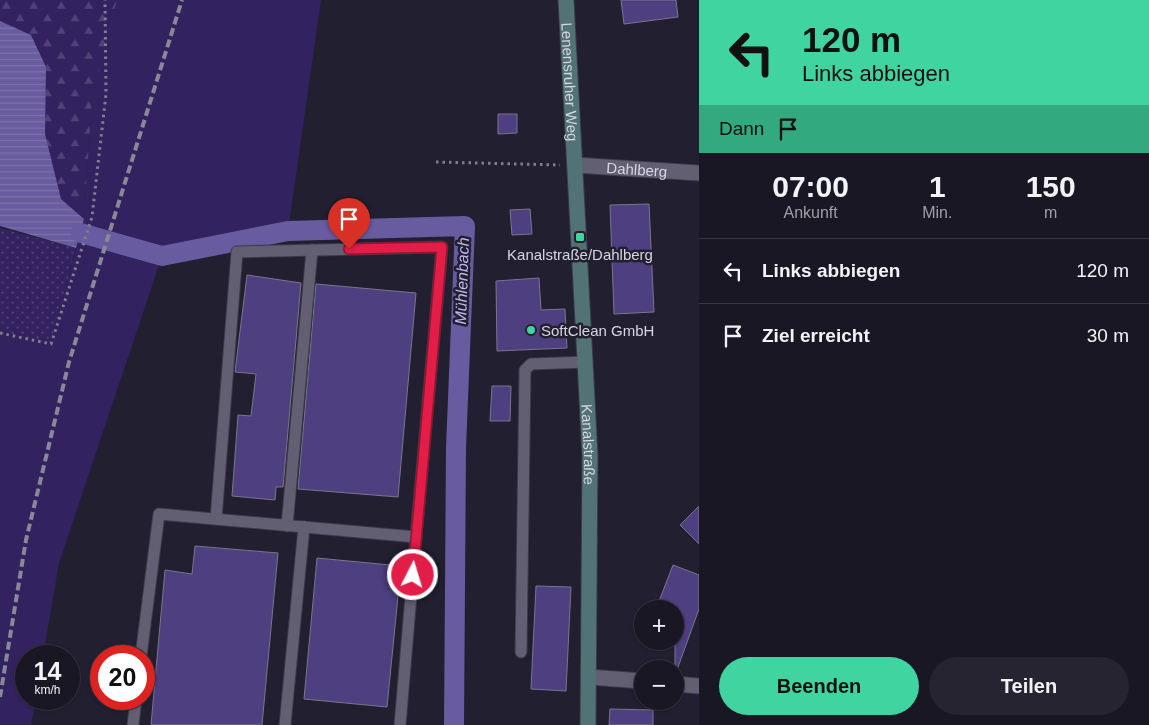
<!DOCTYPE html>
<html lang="de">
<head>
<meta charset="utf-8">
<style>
	:root { --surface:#1a1724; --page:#272431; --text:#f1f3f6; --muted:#9f9fa6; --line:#383641; --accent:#40d4a1 }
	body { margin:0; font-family:Helvetica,sans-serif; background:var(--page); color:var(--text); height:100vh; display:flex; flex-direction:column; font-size:19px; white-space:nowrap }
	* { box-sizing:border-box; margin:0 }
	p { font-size:16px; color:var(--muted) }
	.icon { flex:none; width:28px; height:28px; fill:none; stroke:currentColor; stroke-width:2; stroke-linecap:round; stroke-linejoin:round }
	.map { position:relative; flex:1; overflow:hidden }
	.sheet { display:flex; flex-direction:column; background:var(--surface); width:450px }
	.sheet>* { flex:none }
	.hud { background:#40d4a1; color:#111; overflow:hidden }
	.fabs { position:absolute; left:634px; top:600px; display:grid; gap:10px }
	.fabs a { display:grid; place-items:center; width:50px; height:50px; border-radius:50%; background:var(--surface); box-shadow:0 1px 4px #0004,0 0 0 1px var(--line); font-size:25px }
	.speed { position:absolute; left:15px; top:645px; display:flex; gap:10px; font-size:25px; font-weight:700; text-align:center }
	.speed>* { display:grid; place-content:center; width:65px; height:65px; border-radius:50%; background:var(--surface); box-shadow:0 1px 4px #0004,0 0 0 1px var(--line); line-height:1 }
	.speed small { font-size:12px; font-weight:400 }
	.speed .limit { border:8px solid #d22; background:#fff; color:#111 }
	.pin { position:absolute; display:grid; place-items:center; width:42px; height:42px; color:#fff; margin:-51px -21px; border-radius:50% 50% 50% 0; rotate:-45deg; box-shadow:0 0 5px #0007 }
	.pin .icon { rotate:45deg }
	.me { position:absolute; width:55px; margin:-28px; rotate:5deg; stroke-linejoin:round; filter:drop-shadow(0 0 4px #0008) }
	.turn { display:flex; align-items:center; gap:18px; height:105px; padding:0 20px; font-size:22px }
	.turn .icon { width:65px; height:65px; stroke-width:2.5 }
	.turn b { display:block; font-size:35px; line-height:42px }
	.then { display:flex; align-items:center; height:48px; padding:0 20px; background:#0003; gap:10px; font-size:19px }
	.eta { display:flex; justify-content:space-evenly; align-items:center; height:85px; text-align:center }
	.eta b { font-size:30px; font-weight:800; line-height:35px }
	.button { display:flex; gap:10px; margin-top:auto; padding:10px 20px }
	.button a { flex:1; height:58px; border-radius:30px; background:var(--accent); color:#111; font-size:20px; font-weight:800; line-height:58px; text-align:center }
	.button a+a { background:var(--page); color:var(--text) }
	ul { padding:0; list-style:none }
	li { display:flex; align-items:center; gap:15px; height:65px; padding:0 20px; border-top:1px solid var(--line) }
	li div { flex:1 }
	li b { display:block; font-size:19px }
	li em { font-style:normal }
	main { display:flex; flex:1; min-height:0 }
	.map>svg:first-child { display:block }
	.grass { fill:#332260 }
	.forest { fill:url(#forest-firs) }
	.garden { fill:url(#garden-dots) }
	.water { fill:url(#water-rules) }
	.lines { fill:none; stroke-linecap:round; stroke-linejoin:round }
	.canal { stroke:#685b9f; stroke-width:20 }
	.building { fill:#4e3f80; stroke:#79768b }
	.lane-casing { stroke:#3c3a48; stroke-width:13 }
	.street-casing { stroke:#3c3a48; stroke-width:17 }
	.secondary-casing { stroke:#3c3a48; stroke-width:17 }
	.path { stroke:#817f8d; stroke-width:3; stroke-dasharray:2.5 4; stroke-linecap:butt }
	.lane { stroke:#625f73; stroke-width:11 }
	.street { stroke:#625f73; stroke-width:15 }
	.secondary { stroke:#517375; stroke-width:15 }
	.rail { stroke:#8a8896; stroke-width:4; stroke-dasharray:8 4; stroke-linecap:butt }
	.route-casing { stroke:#92132f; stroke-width:12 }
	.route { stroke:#e11d48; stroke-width:9 }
	.poi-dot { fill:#40d4a1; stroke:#221f30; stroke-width:2 }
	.labels { text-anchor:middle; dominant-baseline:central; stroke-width:5; stroke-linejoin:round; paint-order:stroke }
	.street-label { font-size:15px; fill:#d6d5e1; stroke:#221f30 }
	.poi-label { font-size:15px; fill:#d6d5e1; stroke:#221f30 }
	.water-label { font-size:16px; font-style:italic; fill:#c0b7f1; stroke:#221f30 }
</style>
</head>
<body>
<main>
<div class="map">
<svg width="699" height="725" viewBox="0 0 699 725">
	<defs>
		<pattern id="forest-firs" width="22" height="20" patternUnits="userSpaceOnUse" patternTransform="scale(1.25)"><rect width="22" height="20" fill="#332260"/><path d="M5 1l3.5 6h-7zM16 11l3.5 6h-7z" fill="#504176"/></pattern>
		<pattern id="garden-dots" width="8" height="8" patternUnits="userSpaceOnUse" patternTransform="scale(1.25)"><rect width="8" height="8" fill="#332260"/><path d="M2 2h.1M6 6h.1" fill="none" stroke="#504176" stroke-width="1.8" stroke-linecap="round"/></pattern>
		<pattern id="water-rules" width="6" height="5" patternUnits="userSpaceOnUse" patternTransform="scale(1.25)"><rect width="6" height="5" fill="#685b9f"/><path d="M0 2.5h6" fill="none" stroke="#7d72ac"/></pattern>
	</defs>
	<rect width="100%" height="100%" fill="#221f30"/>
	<polygon class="grass" points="116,0 321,0 288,231 162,256 59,563 43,656 26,656 26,699 36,699 31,725 0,725 0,333 51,344 84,219 92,99"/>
	<polygon class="forest" points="0,0 117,0 92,99 84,219 61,199 44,133 46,67 31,35 0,21"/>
	<polygon class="garden" points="0,228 76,248 51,344 0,333"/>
	<polygon class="water" points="0,21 31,35 46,67 45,134 61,199 84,219 76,248 0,226"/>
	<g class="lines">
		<polyline class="canal" points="81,233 162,256 288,231 465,226 456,448 454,725"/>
	</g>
	<g class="building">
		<polygon points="621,0 676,0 678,17 624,24"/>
		<polygon points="498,114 517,114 517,133 498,134"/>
		<polygon points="649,204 654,312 614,314 610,205"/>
		<polygon points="530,209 532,234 512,235 510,210"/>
		<polygon points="247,275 301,283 283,487 276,487 275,500 232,496 238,415 251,416 256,374 235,372"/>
		<polygon points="539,278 541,310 565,309 567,348 497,351 496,281"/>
		<polygon points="316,284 416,293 398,497 298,489"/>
		<polygon points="492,386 511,386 510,421 490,421"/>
		<polygon points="699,506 699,544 680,525"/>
		<polygon points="195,546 278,553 262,725 151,725 165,570 192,574"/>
		<polygon points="317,558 401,566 387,707 304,699"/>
		<polygon points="673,565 699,575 699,609 677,670 675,670 675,609 656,609"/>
		<polygon points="536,586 571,587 566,691 531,689"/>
		<polygon points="610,709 653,710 653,725 609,725"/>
	</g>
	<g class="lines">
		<g class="lane-casing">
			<g id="lane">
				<polyline points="216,519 237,252 442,247 416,537 304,527"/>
				<polyline points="287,526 312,250"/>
				<polyline points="521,652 525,370 531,364 586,362"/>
				<polyline points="141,656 159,514 304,527 285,725"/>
				<polyline points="133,725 136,699"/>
				<polyline points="400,725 416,537"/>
			</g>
		</g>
		<g class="street-casing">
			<g id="street">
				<path id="s1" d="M575,165L699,173"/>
				<polyline points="589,677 642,681"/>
				<polyline points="675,684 699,686"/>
			</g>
		</g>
		<g class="secondary-casing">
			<g id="secondary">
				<path id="s2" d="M566,0L590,456L588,725"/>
			</g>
		</g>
		<g class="path">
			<polyline points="436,162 560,165"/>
			<polyline points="0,333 51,344 92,217 106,94 105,0"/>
		</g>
		<use href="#lane" class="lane"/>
		<use href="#street" class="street"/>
		<use href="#secondary" class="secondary"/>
		<polyline class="rail" points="0,697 26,540 69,362 182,0"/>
	</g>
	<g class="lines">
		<g class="route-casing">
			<polyline id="route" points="349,249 442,247 413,575"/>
		</g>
		<use href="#route" class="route"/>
	</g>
	<g class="poi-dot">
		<rect x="575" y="232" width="10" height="10" rx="2.5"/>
		<circle cx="531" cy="330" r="5"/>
	</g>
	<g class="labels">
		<g class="street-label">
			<text stroke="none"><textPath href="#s2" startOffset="82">Lenensruher Weg</textPath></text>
			<text stroke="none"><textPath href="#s1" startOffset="62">Dahlberg</textPath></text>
			<text stroke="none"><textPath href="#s2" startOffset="445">Kanalstraße</textPath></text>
		</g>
		<g class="poi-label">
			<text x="580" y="254">Kanalstraße/Dahlberg</text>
			<text x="541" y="330" text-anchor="start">SoftClean GmbH</text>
		</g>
		<g class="water-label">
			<text transform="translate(462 281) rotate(-88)">Mühlenbach</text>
		</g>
	</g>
</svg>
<div class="fabs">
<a>+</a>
<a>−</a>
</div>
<div class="speed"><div>14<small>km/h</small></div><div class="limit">20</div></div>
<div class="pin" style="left:349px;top:249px;background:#d93025"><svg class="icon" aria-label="arrive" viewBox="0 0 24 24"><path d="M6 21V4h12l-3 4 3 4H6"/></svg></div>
<svg class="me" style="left:413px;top:575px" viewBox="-20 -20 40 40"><circle r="17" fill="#e11d48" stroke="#fff" stroke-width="3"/><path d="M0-11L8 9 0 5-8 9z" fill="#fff"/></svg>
</div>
<section class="sheet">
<div class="hud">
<div class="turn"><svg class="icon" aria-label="left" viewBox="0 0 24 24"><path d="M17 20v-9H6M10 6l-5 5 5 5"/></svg><div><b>120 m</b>Links abbiegen</div></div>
<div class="then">Dann<svg class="icon" aria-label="arrive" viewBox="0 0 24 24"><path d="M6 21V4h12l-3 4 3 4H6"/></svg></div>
</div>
<div class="eta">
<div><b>07:00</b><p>Ankunft</p></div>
<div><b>1</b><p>Min.</p></div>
<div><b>150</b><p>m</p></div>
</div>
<ul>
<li><svg class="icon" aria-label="left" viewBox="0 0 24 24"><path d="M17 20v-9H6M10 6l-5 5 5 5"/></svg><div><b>Links abbiegen</b></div><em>120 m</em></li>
<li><svg class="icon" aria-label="arrive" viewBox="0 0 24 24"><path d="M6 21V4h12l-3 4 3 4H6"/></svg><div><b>Ziel erreicht</b></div><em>30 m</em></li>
</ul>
<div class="button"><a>Beenden</a><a>Teilen</a></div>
</section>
</main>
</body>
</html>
